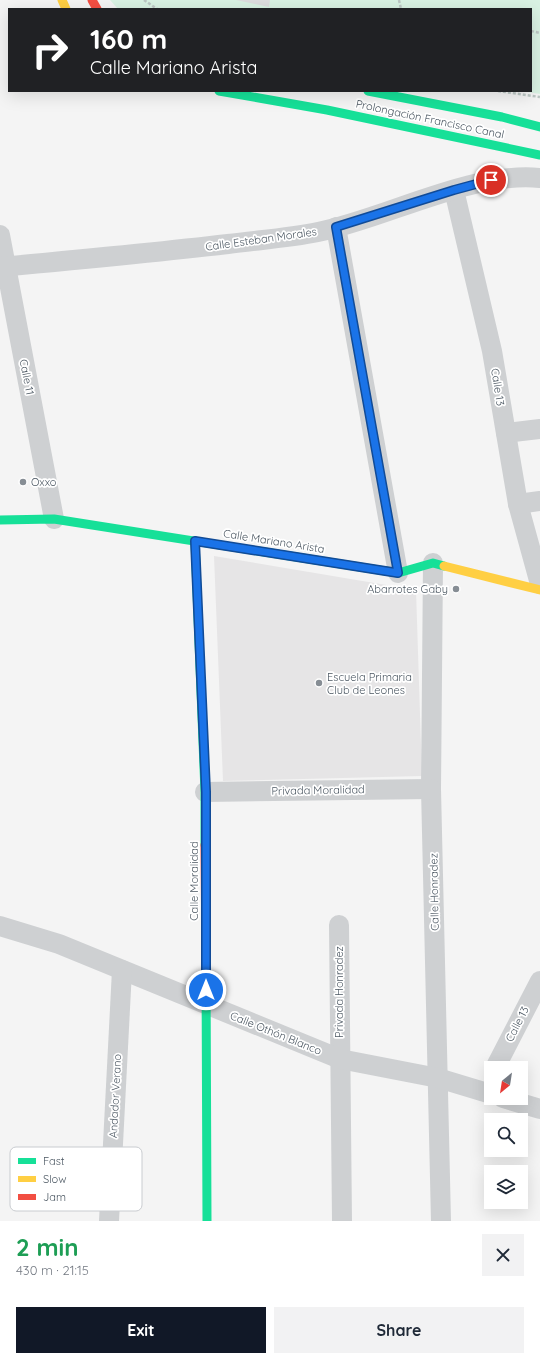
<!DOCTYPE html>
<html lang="en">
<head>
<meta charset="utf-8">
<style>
	:root { --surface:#fff; --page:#f2f2f3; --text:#1f2937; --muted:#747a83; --accent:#111827 }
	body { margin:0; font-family:Quicksand,sans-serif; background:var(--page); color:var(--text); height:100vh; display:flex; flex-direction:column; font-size:15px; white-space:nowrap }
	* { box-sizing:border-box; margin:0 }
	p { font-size:13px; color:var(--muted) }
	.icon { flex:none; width:22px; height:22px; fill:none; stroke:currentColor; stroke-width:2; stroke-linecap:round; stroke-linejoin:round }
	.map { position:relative; height:1221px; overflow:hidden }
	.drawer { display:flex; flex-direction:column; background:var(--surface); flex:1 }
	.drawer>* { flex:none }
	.banner { position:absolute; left:8px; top:8px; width:524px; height:84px; border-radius:0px; box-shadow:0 4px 16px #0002; background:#202124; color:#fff; overflow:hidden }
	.needle { width:26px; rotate:210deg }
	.fabs { position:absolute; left:484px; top:1061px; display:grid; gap:8px }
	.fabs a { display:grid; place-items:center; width:44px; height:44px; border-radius:0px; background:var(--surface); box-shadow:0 4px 16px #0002; font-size:20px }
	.pin { position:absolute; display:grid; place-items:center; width:34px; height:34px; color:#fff; margin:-17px; border:2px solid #fff; border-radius:50%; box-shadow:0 1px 4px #0007 }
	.me { position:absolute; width:44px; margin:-22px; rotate:0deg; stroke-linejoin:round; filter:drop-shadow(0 0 3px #0008) }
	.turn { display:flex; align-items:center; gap:14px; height:84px; padding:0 16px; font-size:18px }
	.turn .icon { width:52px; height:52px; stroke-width:2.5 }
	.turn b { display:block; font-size:28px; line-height:34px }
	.round { display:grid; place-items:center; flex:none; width:42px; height:42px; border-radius:0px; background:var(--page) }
	.summary { display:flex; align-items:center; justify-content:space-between; height:68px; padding:0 16px }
	h1 { font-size:24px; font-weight:700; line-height:30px; color:#1e9e55 }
	.primary-button { display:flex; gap:8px; margin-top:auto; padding:8px 16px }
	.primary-button a { flex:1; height:46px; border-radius:0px; background:var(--accent); color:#fff; font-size:16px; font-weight:700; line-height:46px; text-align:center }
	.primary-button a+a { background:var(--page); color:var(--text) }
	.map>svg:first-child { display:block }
	.education { fill:#e6e5e6 }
	.green { fill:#d9f2e3 }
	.building { fill:#ddddde }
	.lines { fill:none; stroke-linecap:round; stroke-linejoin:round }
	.path { stroke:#bcc7c4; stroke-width:2.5; stroke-dasharray:3 2; stroke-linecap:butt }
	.street { stroke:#ced0d2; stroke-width:20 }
	.fast { stroke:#16e098; stroke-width:9 }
	.slow { stroke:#ffcf43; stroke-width:9 }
	.jam { stroke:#f24e42; stroke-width:9 }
	.route-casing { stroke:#114b97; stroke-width:10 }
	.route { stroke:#1a73e8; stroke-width:7 }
	.poi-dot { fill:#868d94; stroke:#fff; stroke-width:1.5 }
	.labels { text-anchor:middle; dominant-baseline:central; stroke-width:3.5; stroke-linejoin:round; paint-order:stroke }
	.street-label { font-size:11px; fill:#4a5661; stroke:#fff }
	.poi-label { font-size:11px; fill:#4a5661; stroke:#fff; text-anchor:start }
	.key { fill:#fff; stroke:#c9ccd0; stroke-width:1 }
	.key-label { font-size:11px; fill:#4a5661 }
</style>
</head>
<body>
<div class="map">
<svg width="540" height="1221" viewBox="0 0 540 1221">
	<rect width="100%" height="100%" fill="#f4f4f4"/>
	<polygon class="education" points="214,556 416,590 422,776 223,781"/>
	<polygon class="green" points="110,0 540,0 540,94 521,91 531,91 531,9 118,9"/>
	<polygon class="building" points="236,0 270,0 269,7"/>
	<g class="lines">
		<g class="path">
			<polyline points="144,0 157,9"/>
			<polyline points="399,0 401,9"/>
			<polyline points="531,31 540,33"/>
			<polyline points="498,91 540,97"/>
		</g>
		<g class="street">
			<polyline points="454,190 492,351 518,504 540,584"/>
			<polyline points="336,227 398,573"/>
			<polyline points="0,235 54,519"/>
			<path d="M0,267C76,260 152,253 228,244C258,240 289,238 318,232C387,218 471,171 540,178"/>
			<polyline points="506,433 540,429"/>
			<polyline points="518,504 540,501"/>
			<polyline points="433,563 431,789 441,1221"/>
			<polyline points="205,792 431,789"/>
			<polyline points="339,925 342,1221"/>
			<polyline points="0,926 59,944 340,1059 438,1078 491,1094"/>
			<polyline points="495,1068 540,981"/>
			<polyline points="503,1098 540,1109"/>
			<polyline points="109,1221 122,970"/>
		</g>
		<g class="fast">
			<polyline points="219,91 327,110 540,155"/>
			<polyline points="368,91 502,117 540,127"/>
			<polyline points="0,520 54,519 398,573 433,563 444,566"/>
			<polyline points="195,541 205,792 205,845"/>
			<polyline points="206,964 207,1221"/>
		</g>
		<g class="slow">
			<polyline points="62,0 66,9"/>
			<polyline points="444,566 540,590"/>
		</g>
		<g class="jam">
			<polyline points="92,0 97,9"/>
			<polyline points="205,845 206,964"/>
		</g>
	</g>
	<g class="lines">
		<g class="route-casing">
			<polyline id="route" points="206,990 206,792 195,541 398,573 336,227 454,190 491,180"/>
		</g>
		<use href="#route" class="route"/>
	</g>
	<g class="poi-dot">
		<circle cx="23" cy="482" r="4"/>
		<circle cx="456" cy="589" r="4"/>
		<circle cx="319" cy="683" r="4"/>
	</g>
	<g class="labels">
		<g class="street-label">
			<text transform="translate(430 119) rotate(12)">Prolongación Francisco Canal</text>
			<text transform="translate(261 239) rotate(-8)">Calle Esteban Morales</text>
			<text transform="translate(27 377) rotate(79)">Calle 11</text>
			<text transform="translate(498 387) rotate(81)">Calle 13</text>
			<text transform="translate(274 541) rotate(9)">Calle Mariano Arista</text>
			<text transform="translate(318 790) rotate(-1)">Privada Moralidad</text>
			<text transform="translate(194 881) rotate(-90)">Calle Moralidad</text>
			<text transform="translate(434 892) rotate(-91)">Calle Honradez</text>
			<text transform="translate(339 992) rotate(-90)">Privada Honradez</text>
			<text transform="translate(517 1024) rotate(-63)">Calle 13</text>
			<text transform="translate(276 1033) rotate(22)">Calle Othón Blanco</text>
			<text transform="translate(115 1096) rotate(-87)">Andador Verano</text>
		</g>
		<g class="poi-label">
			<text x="31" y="482">Oxxo</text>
			<text x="448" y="589" text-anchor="end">Abarrotes Gaby</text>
			<text x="327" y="677">Escuela Primaria<tspan x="327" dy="13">Club de Leones</tspan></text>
		</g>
	</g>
	<rect x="10" y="1147" width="132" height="64" rx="6" class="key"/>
	<rect x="18" y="1158" width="18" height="6" fill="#16e098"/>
	<rect x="18" y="1176" width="18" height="6" fill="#ffcf43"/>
	<rect x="18" y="1194" width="18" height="6" fill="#f24e42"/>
	<g class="key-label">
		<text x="43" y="1165">Fast</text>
		<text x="43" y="1183">Slow</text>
		<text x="43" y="1201">Jam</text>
	</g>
</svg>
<div class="fabs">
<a><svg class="needle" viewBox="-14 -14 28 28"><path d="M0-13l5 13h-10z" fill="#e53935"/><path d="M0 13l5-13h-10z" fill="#747a83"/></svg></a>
<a><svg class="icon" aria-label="search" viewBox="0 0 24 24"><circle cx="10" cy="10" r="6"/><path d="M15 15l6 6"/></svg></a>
<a><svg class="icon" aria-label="layers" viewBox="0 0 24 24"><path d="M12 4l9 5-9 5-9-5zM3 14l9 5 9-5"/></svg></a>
</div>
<div class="pin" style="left:491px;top:180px;background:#d93025"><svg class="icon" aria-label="arrive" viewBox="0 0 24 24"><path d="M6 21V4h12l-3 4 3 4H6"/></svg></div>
<svg class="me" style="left:206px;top:990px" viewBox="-20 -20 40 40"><circle r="17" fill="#1a73e8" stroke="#fff" stroke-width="3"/><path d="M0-11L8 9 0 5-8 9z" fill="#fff"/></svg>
<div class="banner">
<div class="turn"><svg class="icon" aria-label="right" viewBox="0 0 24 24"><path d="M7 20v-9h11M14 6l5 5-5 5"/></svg><div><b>160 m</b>Calle Mariano Arista</div></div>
</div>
</div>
<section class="drawer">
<div class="summary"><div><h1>2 min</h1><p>430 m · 21:15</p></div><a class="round"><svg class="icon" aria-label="close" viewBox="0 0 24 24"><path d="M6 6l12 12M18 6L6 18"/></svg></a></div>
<div class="primary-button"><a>Exit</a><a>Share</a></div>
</section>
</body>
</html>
